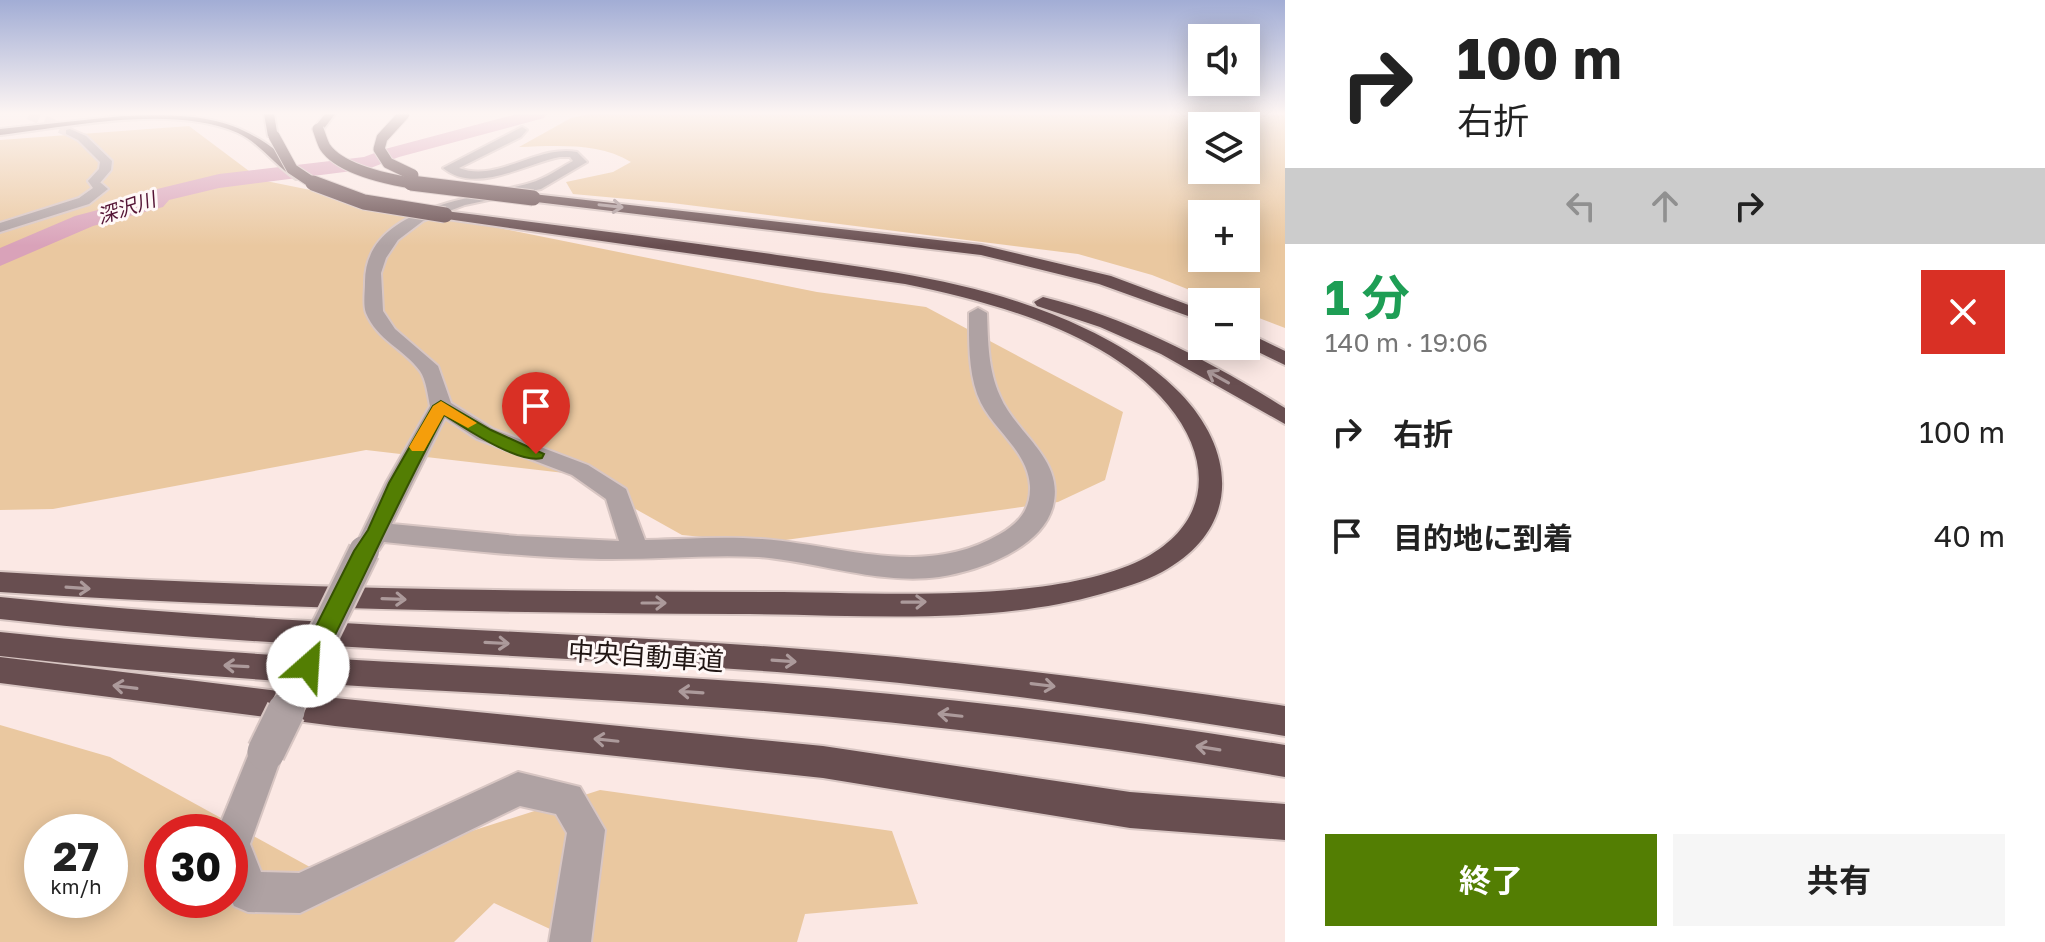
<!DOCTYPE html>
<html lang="ja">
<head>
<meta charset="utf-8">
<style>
	:root { --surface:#fff; --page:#f6f6f6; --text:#222; --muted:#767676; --accent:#537e03 }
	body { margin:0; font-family:"Golos Text","Noto Sans JP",sans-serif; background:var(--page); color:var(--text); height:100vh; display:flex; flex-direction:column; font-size:30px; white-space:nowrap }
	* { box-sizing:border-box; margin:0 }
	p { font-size:26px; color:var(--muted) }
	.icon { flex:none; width:44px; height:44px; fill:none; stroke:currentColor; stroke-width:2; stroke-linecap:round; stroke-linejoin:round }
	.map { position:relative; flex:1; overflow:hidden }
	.details { display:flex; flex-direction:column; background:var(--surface); width:760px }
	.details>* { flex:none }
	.top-card { background:#fff; color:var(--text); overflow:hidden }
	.controls { position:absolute; left:1188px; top:24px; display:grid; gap:16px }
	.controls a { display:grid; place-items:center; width:72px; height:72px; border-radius:0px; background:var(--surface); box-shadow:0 4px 20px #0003; font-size:40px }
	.speed { position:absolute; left:24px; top:814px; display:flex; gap:16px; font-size:40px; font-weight:700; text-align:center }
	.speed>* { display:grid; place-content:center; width:104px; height:104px; border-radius:50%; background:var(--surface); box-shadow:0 4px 20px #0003; line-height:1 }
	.speed small { font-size:20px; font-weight:400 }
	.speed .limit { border:12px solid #d22; background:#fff; color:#111 }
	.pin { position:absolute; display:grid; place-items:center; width:68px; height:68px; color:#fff; margin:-82px -34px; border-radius:50% 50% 50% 0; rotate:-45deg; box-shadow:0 0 8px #0007 }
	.pin .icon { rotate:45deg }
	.me { position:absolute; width:88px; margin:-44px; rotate:26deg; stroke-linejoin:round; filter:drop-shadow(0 0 6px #0008) }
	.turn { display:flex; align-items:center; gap:28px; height:168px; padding:0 40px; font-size:36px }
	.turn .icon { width:104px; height:104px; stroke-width:2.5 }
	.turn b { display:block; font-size:56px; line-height:68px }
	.lanes { display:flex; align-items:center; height:76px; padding:0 40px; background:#0003; justify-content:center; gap:40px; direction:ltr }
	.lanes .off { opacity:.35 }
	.round { display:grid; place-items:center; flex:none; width:84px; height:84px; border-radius:0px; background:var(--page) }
	.overview { display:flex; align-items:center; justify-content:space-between; height:136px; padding:0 40px }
	h1 { font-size:48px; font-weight:700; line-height:60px; color:#1e9e55 }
	.primary-button { display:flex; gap:16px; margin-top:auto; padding:16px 40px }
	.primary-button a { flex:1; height:92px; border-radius:0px; background:var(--accent); color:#fff; font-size:32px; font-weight:700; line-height:92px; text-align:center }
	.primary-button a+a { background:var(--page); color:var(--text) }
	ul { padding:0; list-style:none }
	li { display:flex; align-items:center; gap:24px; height:104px; padding:0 40px }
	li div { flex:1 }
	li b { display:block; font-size:30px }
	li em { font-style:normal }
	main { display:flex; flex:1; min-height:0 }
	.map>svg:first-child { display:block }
	.green { fill:#eac8a0; fill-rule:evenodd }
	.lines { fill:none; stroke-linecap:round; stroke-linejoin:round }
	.river { fill:#d9a2b9; fill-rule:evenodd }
	.tertiary-tunnel { stroke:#dac8c5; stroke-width:11; stroke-dasharray:11 6; stroke-linecap:butt }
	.minor-casing { stroke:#d8c6c3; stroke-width:4 }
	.tertiary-casing { stroke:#d8c6c3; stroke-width:4 }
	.motorway-casing { stroke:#d8c6c3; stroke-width:4 }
	.minor { fill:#afa2a3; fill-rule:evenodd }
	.tertiary { fill:#afa2a3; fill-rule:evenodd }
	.motorway { fill:#684e50; fill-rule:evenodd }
	.minor-bridge-far1-casing { stroke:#d8c6c3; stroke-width:34; stroke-linecap:butt }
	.minor-bridge-casing { stroke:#d8c6c3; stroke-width:41; stroke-linecap:butt }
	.motorway-bridge-far1-casing { stroke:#d8c6c3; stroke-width:13; stroke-linecap:butt }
	.motorway-bridge-casing { stroke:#d8c6c3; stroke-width:17; stroke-linecap:butt }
	.minor-bridge-far1 { stroke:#afa2a3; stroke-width:30 }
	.minor-bridge { stroke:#afa2a3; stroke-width:37 }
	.motorway-bridge-far1 { stroke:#684e50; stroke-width:11 }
	.motorway-bridge { stroke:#684e50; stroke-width:15 }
	.oneway { stroke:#ac9a9b }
	.route { fill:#537e03; stroke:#365202; stroke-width:2 }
	.slow { fill:#f59e0b }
	.labels { text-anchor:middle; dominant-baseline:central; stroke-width:6; stroke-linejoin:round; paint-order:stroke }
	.far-water-label { font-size:20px; font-style:italic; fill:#541435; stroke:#fff8f7 }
	.near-street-label { font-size:26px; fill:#201513; stroke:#fff8f7 }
</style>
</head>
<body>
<main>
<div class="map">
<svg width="1285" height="942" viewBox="0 0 1285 942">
	<rect width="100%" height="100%" fill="#fbe8e4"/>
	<g class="green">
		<path d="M589,114L1285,115V328L1246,313V302H1220L1152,275L1078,254L672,203L573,194L566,182L613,172L631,162C598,142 556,146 519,147L571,118ZM1246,126V170H1202V126ZM1246,214V258H1202V214Z"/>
		<polygon points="189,126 261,180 817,292 926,307 1123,412 1105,480 1058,502 764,543 682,535 573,474 366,450 53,509 0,510 0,140"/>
		<path d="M0,725L110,757L328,877L600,790L892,831L918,904L805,914L797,942H578L494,903L454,942H0ZM42,832H110V900H42ZM162,832H230V900H162Z"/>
	</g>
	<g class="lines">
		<polygon class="river" points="517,114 547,114 544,118 399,157 368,169 219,188 169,200 163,207 93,226 0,266 0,248 75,216 147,197 153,190 219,174 364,157 385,149"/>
		<polyline class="tertiary-tunnel" points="29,114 70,132"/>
		<g class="minor-casing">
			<g id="minor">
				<path d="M522,127L527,130L521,137L459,168C498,183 537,144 577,152L587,162L541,189L465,205L423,221L398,240L386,258L381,273L383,311L395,329L438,366L451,403L493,429L588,465L626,489L645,540C684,539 723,536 761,539C843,545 923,579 1000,534C1019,523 1031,509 1030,486C1028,452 996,432 981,403C968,376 969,343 969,313L978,308L987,313C988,341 988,370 1000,396C1016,434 1065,459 1053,506C1042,549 978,571 939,577C879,585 819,562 759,557C707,554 654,560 601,559C529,558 456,549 384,542L379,550L370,552L361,550L357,543L386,483L430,406C428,396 426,379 420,371C404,349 377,340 366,313C363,305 365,292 365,283C364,205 477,199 530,183C545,179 560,168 573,161L570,157H560C524,164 476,195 443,168ZM445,418L477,439L572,475L606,499L619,541L517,536L392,524Z"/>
				<polygon points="94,177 108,189 89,204 0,232 0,223 79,198 93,188 88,181"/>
				<polygon points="266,736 278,741 283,752 250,844 261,872 299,873 518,772 580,787 605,830 591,942 549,942 567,833 556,814 520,806 300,913 248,912 234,906 230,897 230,832 217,832 254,741"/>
			</g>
		</g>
		<g class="tertiary-casing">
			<polygon id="tertiary" points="70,129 86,136 112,161 111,170 99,184 88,181 99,169 100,162 78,140 66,134 66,130"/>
		</g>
		<g class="motorway-casing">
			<g id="motorway">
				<polygon points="264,114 274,114 278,138 268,136"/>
				<polygon points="325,114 335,114 322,131 314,131 313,129"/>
				<path d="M122,116C206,113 244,117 306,176L296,179C275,166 260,143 238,133C172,104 69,127 0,135V129Z"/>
				<polygon points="533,194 981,245 1111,276 1202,310 1202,321 1099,284 981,255 528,201 528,195"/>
				<path d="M445,211C556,225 667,239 777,255C869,268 965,279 1052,314C1097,332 1145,357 1180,393C1237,452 1241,529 1162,572C1144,582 1122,588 1101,594C985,627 855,614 735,614C490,613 245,608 0,592V572C256,588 512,592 768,592C871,592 1050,605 1141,560C1210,525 1215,462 1168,405C1108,333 993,302 905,284L440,218V212Z"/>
				<path d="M1043,297C1129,318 1210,361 1285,408V424L1161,354L1100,327L1037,306L1034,302Z"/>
				<polygon points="1246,332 1285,351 1285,365 1246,346"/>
				<path d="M0,597C258,624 518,629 776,647C947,659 1116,681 1285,706V736C1116,708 947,685 777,672C518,653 258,648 0,619Z"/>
				<path d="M0,632C254,660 509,665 763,683C938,696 1112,717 1285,745V777C1112,747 939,725 764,711C509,691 254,686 0,656Z"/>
				<polygon points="0,657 335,698 823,746 1130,792 1285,804 1285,840 1130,828 823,778 335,726 0,683"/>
			</g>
		</g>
		<use href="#minor" class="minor"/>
		<use href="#tertiary" class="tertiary"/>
		<use href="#motorway" class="motorway"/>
		<g class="minor-bridge-far1-casing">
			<polyline id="minor-bridge-far1" points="285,713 364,551"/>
		</g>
		<g class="minor-bridge-casing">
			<polyline id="minor-bridge" points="266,752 286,711"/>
		</g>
		<g class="motorway-bridge-far1-casing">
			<g id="motorway-bridge-far1">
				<polyline points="404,114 382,138 379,149 388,163 413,175"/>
				<path d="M318,129C320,134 322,142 325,147C341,171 396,181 423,185"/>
				<polyline points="274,136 292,169 316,185"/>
			</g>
		</g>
		<g class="motorway-bridge-casing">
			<g id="motorway-bridge">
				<polyline points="313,183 364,202 445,215"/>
				<polyline points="411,183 533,198"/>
			</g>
		</g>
		<use href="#minor-bridge-far1" class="minor-bridge-far1"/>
		<use href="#minor-bridge" class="minor-bridge"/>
		<use href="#motorway-bridge-far1" class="motorway-bridge-far1"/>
		<use href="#motorway-bridge" class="motorway-bridge"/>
	</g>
	<defs><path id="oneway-shaft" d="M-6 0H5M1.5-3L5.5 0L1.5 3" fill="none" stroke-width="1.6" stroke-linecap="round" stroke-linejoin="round" transform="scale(2)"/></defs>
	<g class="oneway">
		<use href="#oneway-shaft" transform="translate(611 206) rotate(6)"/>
		<use href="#oneway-shaft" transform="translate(1218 377) rotate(-151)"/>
		<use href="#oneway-shaft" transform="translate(78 588) rotate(4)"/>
		<use href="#oneway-shaft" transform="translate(394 599) rotate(2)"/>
		<use href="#oneway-shaft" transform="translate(914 602) rotate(-1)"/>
		<use href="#oneway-shaft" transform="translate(654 603)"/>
		<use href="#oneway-shaft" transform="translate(497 643) rotate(3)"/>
		<use href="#oneway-shaft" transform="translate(784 661) rotate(4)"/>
		<use href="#oneway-shaft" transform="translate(236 666) rotate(-177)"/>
		<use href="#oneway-shaft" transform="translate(1043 685) rotate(7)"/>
		<use href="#oneway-shaft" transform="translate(125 687) rotate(-173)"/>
		<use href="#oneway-shaft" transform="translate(691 692) rotate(-176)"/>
		<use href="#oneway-shaft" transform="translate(950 715) rotate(-174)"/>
		<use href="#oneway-shaft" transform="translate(606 740) rotate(-174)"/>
		<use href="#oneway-shaft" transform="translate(1208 748) rotate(-171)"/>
	</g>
	<linearGradient id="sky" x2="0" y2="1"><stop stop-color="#a2add5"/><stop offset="0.46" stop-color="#fdf5f3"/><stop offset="1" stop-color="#fdf5f3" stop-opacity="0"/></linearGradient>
	<rect width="1285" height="246" fill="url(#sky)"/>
	<path class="route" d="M441,401L491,430L544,454L542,458C518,464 465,428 444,415C398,500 360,587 316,673L308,676L299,673L296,666L354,551L368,530L389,483L433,406Z"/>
	<polygon class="slow" points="441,401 477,423 468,428 444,415 424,451 412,451 409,447 433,406"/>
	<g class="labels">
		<g class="far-water-label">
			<text transform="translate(126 207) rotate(-18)">深沢川</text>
		</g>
		<g class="near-street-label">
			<text transform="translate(646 656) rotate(4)">中央自動車道</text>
		</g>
	</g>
</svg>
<div class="controls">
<a><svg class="icon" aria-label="sound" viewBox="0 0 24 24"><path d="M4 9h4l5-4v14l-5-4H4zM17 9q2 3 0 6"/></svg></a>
<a><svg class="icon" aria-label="layers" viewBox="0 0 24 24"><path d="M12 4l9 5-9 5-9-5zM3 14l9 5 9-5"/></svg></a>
<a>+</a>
<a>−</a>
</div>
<div class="speed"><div>27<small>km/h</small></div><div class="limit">30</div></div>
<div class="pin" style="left:536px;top:454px;background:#d93025"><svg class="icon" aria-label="arrive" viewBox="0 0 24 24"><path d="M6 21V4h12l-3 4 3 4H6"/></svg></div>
<svg class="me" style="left:308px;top:666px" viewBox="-20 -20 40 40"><circle r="19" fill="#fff"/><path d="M0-13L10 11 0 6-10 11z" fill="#537e03"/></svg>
</div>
<section class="details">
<div class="top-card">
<div class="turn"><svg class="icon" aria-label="right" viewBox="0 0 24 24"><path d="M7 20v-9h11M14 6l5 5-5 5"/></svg><div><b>100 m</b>右折</div></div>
<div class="lanes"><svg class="icon off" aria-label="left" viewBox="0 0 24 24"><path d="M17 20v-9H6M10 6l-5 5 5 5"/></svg><svg class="icon off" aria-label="ahead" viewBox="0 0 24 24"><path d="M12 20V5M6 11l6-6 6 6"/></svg><svg class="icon" aria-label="right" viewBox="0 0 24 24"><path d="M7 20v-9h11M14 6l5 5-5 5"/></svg></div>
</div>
<div class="overview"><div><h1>1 分</h1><p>140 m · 19:06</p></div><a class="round" style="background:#d93025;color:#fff"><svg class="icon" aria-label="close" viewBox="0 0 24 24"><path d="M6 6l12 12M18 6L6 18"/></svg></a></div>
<ul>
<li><svg class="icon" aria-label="right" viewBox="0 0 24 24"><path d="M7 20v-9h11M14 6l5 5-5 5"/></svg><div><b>右折</b></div><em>100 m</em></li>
<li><svg class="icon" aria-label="arrive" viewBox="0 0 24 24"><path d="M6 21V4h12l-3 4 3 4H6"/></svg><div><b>目的地に到着</b></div><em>40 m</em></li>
</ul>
<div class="primary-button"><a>終了</a><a>共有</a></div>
</section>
</main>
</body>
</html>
